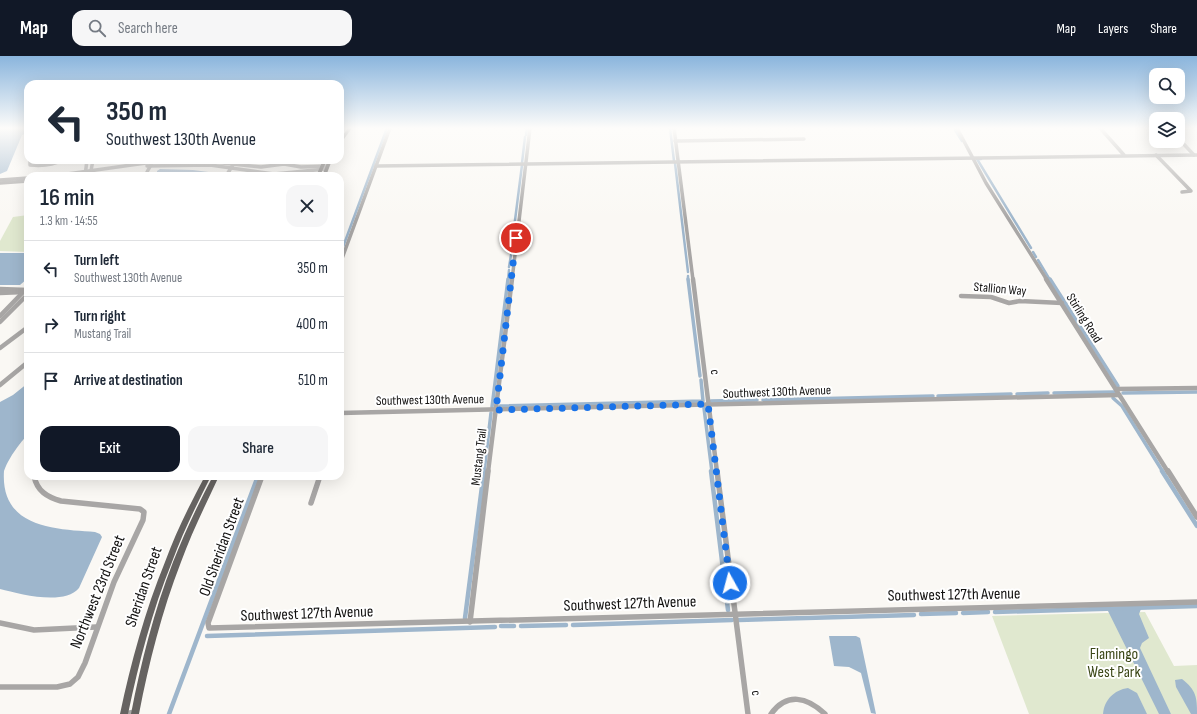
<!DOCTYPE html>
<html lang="en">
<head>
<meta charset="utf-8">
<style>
	:root { --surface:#fff; --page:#f6f6f7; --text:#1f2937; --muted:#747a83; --line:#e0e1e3; --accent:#111827 }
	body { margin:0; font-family:"Sofia Sans Condensed",sans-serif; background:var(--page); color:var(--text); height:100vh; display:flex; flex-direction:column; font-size:15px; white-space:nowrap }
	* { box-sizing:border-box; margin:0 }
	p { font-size:13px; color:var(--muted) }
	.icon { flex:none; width:22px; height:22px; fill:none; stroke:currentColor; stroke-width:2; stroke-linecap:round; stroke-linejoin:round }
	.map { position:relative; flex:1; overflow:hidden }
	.sheet { position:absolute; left:24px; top:116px; width:320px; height:308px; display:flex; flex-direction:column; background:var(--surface); border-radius:12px; box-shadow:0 4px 16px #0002 }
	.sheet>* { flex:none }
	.banner { position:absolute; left:24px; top:24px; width:320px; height:84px; border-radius:12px; box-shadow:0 4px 16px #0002; background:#fff; color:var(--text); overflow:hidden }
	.fabs { position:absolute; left:1149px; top:12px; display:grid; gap:8px }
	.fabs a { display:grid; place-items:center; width:36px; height:36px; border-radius:8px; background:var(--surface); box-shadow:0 4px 16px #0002; font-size:20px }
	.pin { position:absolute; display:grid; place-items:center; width:34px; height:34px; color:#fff; margin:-17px; border:2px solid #fff; border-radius:50%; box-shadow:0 1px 4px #0007 }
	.me { position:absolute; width:44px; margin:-22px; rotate:353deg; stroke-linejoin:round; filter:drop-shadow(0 0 3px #0008) }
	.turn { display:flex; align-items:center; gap:14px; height:84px; padding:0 16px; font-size:18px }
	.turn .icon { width:52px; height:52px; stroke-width:2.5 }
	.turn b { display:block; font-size:28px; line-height:34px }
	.round { display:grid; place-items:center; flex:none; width:42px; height:42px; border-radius:12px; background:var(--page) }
	.headline { display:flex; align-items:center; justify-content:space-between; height:68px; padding:0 16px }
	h1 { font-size:24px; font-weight:600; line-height:30px }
	.button { display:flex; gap:8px; margin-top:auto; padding:8px 16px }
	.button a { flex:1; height:46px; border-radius:12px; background:var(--accent); color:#fff; font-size:16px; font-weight:600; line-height:46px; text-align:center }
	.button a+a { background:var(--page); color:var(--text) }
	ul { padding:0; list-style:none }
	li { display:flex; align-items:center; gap:12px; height:56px; padding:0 16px; border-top:1px solid var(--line) }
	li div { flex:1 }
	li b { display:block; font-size:15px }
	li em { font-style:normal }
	header { display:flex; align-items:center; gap:24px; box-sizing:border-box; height:56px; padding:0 20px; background:var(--accent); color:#fff }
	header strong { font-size:19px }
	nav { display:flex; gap:22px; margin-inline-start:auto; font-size:14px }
	.search { width:280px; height:36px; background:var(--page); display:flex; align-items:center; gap:10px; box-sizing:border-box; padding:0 14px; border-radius:12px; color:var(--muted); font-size:15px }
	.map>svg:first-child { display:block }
	.green { fill:#e0e8cf }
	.water { fill:#9eb6cc }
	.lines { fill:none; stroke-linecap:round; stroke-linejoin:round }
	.canal-far2 { stroke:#9eb6cc; stroke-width:2.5 }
	.canal-far1 { stroke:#9eb6cc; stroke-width:3.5 }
	.canal { stroke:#9eb6cc; stroke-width:4.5 }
	.minor-far2 { stroke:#a8a6a5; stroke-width:3.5 }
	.minor-far1 { stroke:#a8a6a5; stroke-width:4.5 }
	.minor { stroke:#a8a6a5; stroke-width:5.5 }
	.major { fill:#666361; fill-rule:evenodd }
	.route { stroke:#1a73e8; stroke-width:7; stroke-dasharray:0 12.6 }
	.labels { text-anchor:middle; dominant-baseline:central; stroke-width:4; stroke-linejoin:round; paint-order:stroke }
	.street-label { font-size:13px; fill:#11100f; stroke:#fff }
	.near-street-label { font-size:16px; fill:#11100f; stroke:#fff }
	.near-park-label { font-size:16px; fill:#3b4717; stroke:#fff }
</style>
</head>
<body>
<header>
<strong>Map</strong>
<div class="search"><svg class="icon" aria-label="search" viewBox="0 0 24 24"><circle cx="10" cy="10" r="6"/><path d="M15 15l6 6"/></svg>Search here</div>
<nav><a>Map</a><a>Layers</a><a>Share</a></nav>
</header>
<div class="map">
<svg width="1197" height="658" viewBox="0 0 1197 658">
	<rect width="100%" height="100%" fill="#faf8f4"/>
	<g class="green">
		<polygon points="28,159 28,196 0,195 0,185 13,161"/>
		<polygon points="1145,556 1174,610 1197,609 1197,658 1029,658 992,560"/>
	</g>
	<g class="water">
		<polygon points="0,72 28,72 28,77 22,79 7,115 0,118"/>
		<polygon points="160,113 193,114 216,117 215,120 157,120 157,115"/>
		<polygon points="0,197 28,197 28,222 20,229 0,229"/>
		<path d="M28,327C28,339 31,367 28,376C27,380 22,385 19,389C13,397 7,406 4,415C0,474 59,473 95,476L100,478L102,481L79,532C64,550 20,538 0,533V346L13,339Z"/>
		<polygon points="1107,553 1141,553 1139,558 1149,582 1142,587 1140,592 1171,658 1159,658"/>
		<polygon points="829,580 856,580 860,582 876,658 871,657 861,617 849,611 834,610"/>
		<path d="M1182,623C1196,634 1197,641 1197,658H1191L1176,631L1175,624Z"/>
		<path d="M1128,632L1137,637L1147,658H1103C1104,644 1114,634 1128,632Z"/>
	</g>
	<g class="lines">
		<g class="canal-far2">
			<polyline points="670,72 674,105"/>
			<polyline points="955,74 962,85"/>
			<polyline points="526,79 527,72"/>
			<polyline points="981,103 977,103 1031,192"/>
			<polyline points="522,107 525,81"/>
			<polyline points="675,107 688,216"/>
			<polyline points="511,196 522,109"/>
			<polyline points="1033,196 1036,201"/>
			<polyline points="340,199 387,72"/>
			<polyline points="1038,204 1050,224"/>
			<polyline points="509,211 511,199"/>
			<polyline points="688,220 688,224"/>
			<polyline points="508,224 509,214"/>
		</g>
		<g class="canal-far1">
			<polyline points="688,223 700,320"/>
			<polyline points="1050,223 1118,330"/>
			<polyline points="1054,337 1114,336"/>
			<polyline points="1123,337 1197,336"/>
			<polyline points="1017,338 1048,337"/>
			<polyline points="938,340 1011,338"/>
			<polyline points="1113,342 1122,350 1163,416"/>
			<polyline points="763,344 933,340"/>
			<polyline points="711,345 757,344"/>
			<polyline points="500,350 703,345 701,324"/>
			<polyline points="492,351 508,223"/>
			<polyline points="704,352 712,416"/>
			<polyline points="484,416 491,357"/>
		</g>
		<g class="canal">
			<polyline points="711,415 728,554"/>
			<polyline points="1162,415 1197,470"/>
			<polyline points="995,556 1197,550"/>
			<polyline points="963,557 988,556"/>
			<polyline points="921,558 956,557"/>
			<polyline points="465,562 484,415"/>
			<polyline points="739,564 914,559"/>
			<polyline points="573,569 732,564"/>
			<polyline points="501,570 514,570"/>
			<polyline points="521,570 566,569"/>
			<polyline points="207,580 495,571"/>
			<polyline points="169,658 258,420"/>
		</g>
		<g class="minor-far2">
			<polyline points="674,72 693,224"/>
			<polyline points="957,72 986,127 1047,224"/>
			<polyline points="1100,72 1124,99"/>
			<polyline points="1178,82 1194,99"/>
			<polyline points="675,85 804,83"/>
			<polyline points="1156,99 1191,135 1182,136"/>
			<path d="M30,104V109C41,110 52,110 62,104"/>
			<polyline points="147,110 210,109 274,118 326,113"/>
			<polyline points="376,110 1197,99"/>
			<polyline points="53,120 153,106 213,106 261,111 284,108 301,111 327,110"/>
			<polyline points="85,120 87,104"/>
			<polyline points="90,120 93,104"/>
			<polyline points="148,120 147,116 152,107"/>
			<polyline points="226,120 236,104"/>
			<polyline points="0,124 28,122"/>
			<polyline points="0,127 28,125"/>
			<polyline points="340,208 390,72"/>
			<polyline points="512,224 530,72"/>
		</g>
		<g class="minor-far1">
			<polyline points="693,223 717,416"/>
			<polyline points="1046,223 1168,416"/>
			<polyline points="0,233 28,234"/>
			<polyline points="0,237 24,236"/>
			<polyline points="961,240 991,241 1009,247 1020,245 1062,247"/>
			<polyline points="0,260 28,231"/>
			<polyline points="0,266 28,238"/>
			<polyline points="0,292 28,271"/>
			<polyline points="0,329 28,306"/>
			<polyline points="1116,333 1197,332"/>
			<polyline points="340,357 1119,339"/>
			<polyline points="488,416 512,223"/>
		</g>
		<g class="minor">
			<polyline points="717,415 748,658"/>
			<polyline points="1168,415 1197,461"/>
			<polyline points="262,420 208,567 209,572 1197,546"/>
			<polyline points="311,447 320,420"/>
			<polyline points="470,566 488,415"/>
			<polyline points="0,567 34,574 96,571"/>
			<path d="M0,631H57L70,628L78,621L85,607L114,526L143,464L144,456L140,453L61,445C47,441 37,435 34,420"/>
			<polyline points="125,658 135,656"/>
			<path d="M771,658C787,636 807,641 825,658"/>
		</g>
		<g class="major">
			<polygon points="348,72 352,72 341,87 340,87 340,83"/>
			<polygon points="323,104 327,104 320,120 316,120"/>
			<polygon points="328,104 332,104 326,120 322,120"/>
			<path d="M205,420H211C197,448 183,476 172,506C152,555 139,606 128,658H120C131,606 145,555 165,506C176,476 190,448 205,420Z"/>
			<path d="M213,420H219C206,448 192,476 181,506C162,555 149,606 139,658H131C141,606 154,555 173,506C185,476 198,448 213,420Z"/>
		</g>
	</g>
	<linearGradient id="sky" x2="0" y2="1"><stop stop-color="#8ab5dd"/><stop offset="0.44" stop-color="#fdfcfa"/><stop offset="1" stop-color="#fdfcfa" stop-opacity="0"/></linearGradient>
	<rect width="1197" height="164" fill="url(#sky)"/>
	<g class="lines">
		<polyline class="route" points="516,182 496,354 708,348 730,527"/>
	</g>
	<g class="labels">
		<g class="street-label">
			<text transform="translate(1000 233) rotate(5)">Stallion Way</text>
			<text transform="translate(1084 262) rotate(58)">Stirling Road</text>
			<text transform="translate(715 316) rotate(83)">c</text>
			<text transform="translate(777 336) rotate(-2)">Southwest 130th Avenue</text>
			<text transform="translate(430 344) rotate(-1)">Southwest 130th Avenue</text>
			<text transform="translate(479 401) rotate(-83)">Mustang Trail</text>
			<text transform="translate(756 637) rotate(82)">c</text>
		</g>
		<g class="near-street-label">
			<text transform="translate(222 491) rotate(-70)">Old Sheridan Street</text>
			<text transform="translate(144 531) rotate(-71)">Sheridan Street</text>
			<text transform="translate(98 536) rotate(-68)">Northwest 23rd Street</text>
			<text transform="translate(954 539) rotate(-1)">Southwest 127th Avenue</text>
			<text transform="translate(630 548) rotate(-2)">Southwest 127th Avenue</text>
			<text transform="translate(307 558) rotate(-2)">Southwest 127th Avenue</text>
		</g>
		<g class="near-park-label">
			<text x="1114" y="598">Flamingo<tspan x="1114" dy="18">West Park</tspan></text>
		</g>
	</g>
</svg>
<div class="fabs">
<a><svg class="icon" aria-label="search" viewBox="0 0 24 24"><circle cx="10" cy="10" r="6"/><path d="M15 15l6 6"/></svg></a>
<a><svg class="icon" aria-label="layers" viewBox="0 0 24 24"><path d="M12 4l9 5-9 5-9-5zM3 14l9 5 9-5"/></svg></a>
</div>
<div class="pin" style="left:516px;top:182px;background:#d93025"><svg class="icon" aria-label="arrive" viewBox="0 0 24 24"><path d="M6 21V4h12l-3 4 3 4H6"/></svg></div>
<svg class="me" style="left:730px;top:527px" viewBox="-20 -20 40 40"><circle r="17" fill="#1a73e8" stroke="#fff" stroke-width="3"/><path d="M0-11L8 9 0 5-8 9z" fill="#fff"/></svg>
<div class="banner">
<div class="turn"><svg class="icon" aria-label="left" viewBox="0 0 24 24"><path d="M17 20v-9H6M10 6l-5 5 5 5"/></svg><div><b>350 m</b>Southwest 130th Avenue</div></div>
</div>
<section class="sheet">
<div class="headline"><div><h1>16 min</h1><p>1.3 km · 14:55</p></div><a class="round"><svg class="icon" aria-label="close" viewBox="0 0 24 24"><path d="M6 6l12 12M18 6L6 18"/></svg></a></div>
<ul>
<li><svg class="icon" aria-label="left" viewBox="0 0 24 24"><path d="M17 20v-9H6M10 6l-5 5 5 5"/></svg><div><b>Turn left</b><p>Southwest 130th Avenue</p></div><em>350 m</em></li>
<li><svg class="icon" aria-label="right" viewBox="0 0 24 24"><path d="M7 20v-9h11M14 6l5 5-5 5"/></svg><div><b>Turn right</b><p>Mustang Trail</p></div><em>400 m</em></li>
<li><svg class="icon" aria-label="arrive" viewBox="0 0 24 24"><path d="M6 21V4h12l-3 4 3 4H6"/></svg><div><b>Arrive at destination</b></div><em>510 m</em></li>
</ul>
<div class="button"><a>Exit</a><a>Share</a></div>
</section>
</div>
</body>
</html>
